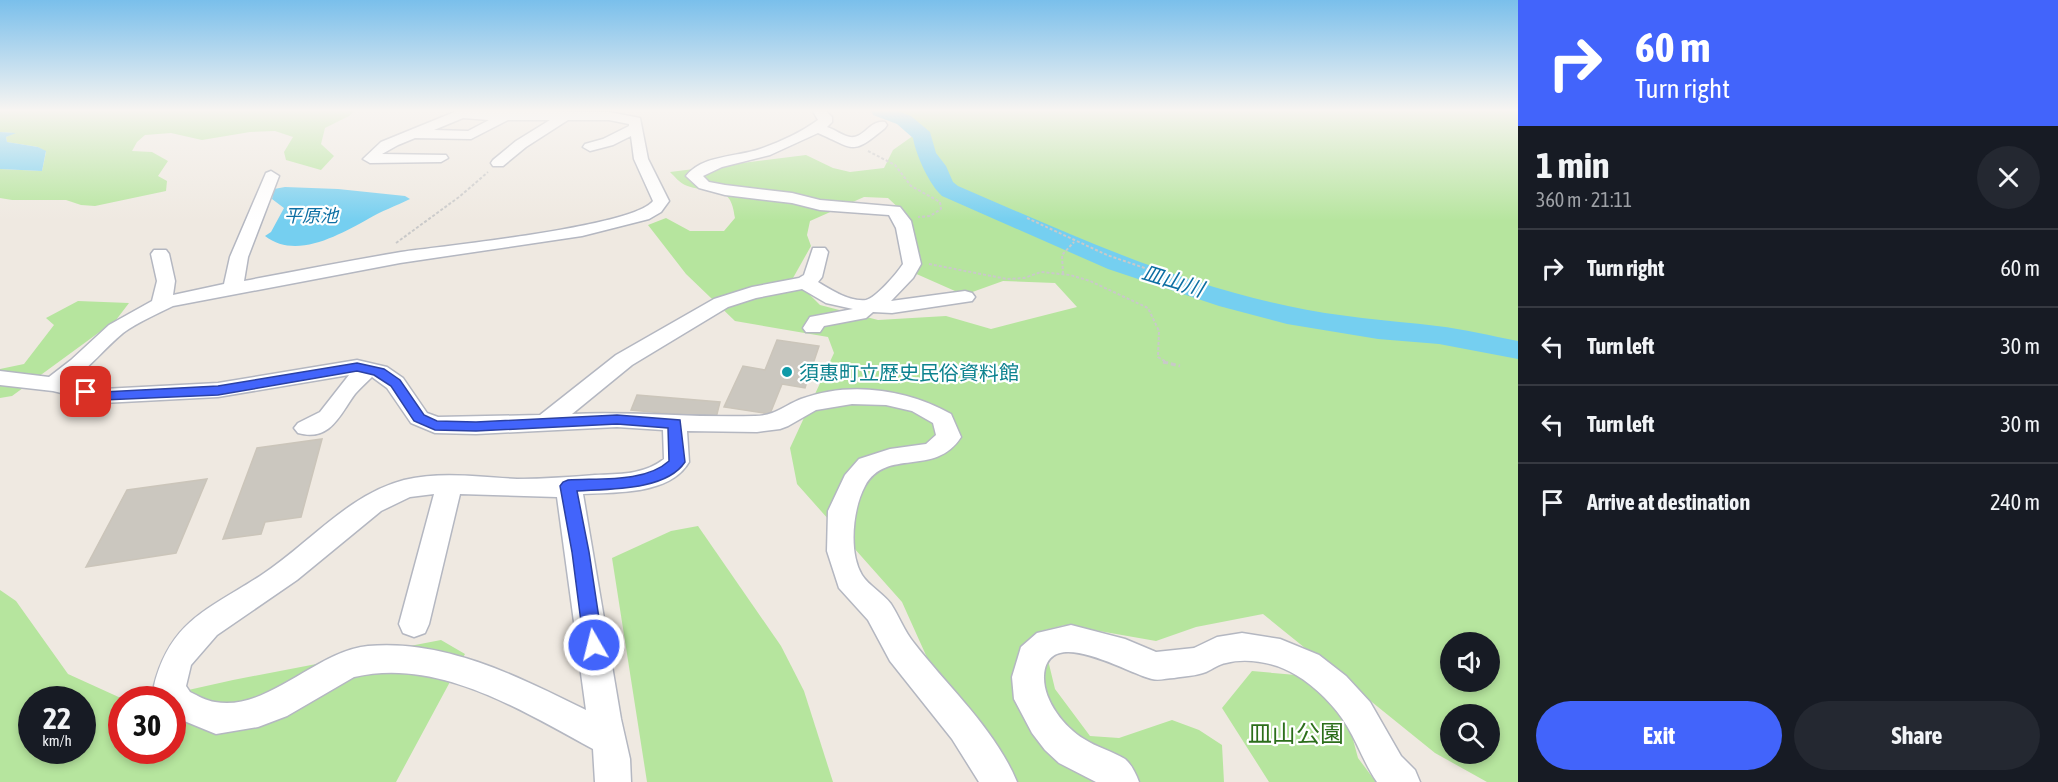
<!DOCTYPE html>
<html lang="en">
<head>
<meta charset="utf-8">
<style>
	:root { --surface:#171b24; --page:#242831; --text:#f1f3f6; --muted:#9ea1a6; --line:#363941; --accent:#4264fb }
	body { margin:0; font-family:"Asap Condensed","Noto Sans JP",sans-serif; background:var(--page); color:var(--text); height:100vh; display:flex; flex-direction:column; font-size:22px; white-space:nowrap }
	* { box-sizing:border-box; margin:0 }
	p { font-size:20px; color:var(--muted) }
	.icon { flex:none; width:33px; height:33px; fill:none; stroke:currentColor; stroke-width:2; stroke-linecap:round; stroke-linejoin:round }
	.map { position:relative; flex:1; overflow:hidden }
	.details { display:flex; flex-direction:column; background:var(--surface); width:540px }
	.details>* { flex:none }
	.banner { background:#4264fb; color:#fff; overflow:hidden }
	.buttons { position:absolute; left:1440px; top:632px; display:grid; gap:12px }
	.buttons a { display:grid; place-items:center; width:60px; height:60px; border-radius:50%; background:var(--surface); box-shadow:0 3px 9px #0003; font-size:30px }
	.speed { position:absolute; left:18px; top:686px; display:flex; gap:12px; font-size:30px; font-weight:700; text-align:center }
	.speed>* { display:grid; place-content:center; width:78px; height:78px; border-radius:50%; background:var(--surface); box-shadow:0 3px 9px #0003; line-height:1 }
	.speed small { font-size:15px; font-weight:400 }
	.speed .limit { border:9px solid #d22; background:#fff; color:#111 }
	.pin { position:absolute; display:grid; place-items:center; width:51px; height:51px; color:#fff; margin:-26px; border-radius:12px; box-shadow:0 3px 9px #0006 }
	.me { position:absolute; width:66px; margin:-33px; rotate:352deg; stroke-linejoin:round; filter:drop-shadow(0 0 4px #0008) }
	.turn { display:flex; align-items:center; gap:21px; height:126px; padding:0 18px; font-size:27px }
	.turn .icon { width:78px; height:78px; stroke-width:2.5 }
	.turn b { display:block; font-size:42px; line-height:51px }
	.round { display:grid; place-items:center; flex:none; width:63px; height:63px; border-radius:32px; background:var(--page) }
	.overview { display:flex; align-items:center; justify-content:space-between; height:102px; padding:0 18px }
	h1 { font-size:36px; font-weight:700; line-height:45px }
	.cta { display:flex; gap:12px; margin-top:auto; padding:12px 18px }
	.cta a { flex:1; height:69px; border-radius:36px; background:var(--accent); color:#fff; font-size:24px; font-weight:700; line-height:69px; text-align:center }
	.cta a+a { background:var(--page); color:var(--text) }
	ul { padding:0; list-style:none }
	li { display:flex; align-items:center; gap:18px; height:78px; padding:0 18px; border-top:2px solid var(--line) }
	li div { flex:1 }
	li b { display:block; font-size:22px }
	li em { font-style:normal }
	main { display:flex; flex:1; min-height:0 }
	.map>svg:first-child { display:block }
	.green { fill:#b6e59e; fill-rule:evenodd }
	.water { fill:#75cff0 }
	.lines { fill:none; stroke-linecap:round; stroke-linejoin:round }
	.river { fill:#75cff0; fill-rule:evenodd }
	.building { fill:#cbc7bf; stroke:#cbc5ba; stroke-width:1.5 }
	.minor-casing { stroke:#b4b7c1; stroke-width:3 }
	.path-far1 { stroke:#c9c9c9; stroke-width:2; stroke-dasharray:3 2; stroke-linecap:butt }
	.path { stroke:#c9c9c9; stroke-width:3; stroke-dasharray:5 3; stroke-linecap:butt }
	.minor { fill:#fff; fill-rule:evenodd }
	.route { fill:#4264fb; stroke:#2b41a3; stroke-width:1.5 }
	.culture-dot { fill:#0f9aa8; stroke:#fff; stroke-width:2 }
	.labels { text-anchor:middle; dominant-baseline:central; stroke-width:4.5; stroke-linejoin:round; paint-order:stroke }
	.far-water-label { font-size:18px; font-style:italic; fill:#0d6fa3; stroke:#fff }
	.culture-label { font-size:20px; fill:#0d838f; stroke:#fff; text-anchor:start }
	.water-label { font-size:21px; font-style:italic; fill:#0d6fa3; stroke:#fff }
	.near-park-label { font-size:24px; fill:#2c6e1b; stroke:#fff }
</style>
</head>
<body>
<main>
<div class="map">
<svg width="1518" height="782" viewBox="0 0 1518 782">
	<rect width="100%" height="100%" fill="#efe9e1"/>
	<g class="green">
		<polygon points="0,111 354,111 349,116 325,128 321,144 334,156 321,170 286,160 284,152 293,137 275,131 250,132 202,140 171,133 145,135 137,142 132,151 152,152 168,161 158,176 167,181 166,191 95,206 81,205 66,200 12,200 0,198 0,169 42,171 46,152 38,147 7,142 6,137 14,133 0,132"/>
		<path d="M893,111H1518V782H1487L1435,753L1263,614L1196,627L1156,641L1065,625L1041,631L1055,689L1090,736L1119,738L1172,720L1199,730L1222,745L1224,782H983L902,602L797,484L790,448L834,353L828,337L735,321L686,274L648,225L666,218L690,231H724L735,218C731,181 712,196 685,185C680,183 675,177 670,172L806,155L833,168L850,172L884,168L893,150L924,128ZM864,197L888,198L904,213L912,272L964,295L1003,281L1055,283L1077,307L991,329L946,316L878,320L820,305L793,278L811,246L807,235L810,221ZM1450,642H1490V681H1450ZM1450,714H1490V753H1450Z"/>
		<polygon points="78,301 129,303 116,320 12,396 0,398 0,369 24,364 54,325 46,318"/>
		<polygon points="698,526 781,646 804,691 833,782 647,782 612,558 671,531"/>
		<path d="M0,590L16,601L68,674L123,699L122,750H172V699H148L233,680L441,640L465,654L396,782H0ZM32,699H82V750H32Z"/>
		<polygon points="1252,671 1296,675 1328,696 1347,717 1358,758 1376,782 1269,782 1222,708"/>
	</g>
	<g class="water">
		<polygon points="0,132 16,133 6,137 7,142 38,147 46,151 42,171 0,169"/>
		<path d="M285,187L338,189L405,196L410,199C396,206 381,211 368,219C339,235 296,260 265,236L271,232L284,208L272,199L274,189Z"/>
	</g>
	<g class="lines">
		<path class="river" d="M871,111H898L911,116L930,132L936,153L946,166L953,182L958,186C1065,232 1173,282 1288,306C1337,317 1387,320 1437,326C1464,329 1491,336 1518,341V359L1439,344L1378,339L1287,324L1219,306L1108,269L942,196C929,184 916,155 913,138L897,124L873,115Z"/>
	</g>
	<g class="building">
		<polygon points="777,340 819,346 805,388 782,384 770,414 724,407 743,366 765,370"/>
		<polygon points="637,395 720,402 716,418 631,410"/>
		<polygon points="322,439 301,517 265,522 261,534 223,539 257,448"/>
		<polygon points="207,479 176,553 86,567 127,490"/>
	</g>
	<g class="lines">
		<g class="minor-casing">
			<g id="minor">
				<path d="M457,111L609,112L640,118L648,159L669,201L661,212L649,219L582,236L400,263L173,306C157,314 138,322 123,333C105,348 90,367 71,381L103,389L218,383L357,360L387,367L403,378L427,413L438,417L540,415L616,355L714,299L752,287L799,278L804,275L813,248H825L828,252L822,277L818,282C831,290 850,302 866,300C876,298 897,273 903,264L896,228L889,215L820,210L792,203L725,195L699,188L686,176C702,155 737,157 760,149C780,142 800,133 818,120L813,111H826L832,117V122L827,127C834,129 843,136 850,137C864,139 870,119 885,122L887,125L885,128C851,156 855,149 818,133L770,155L722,167L703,176L709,182L725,185L792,193L820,200L900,207L911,221L921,264L913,278L891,301L965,291L972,293L975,297L972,301L892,313L873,312L866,318L824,326L820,332H806L803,328L810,317L853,309L826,303L802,289L756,298L728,307L632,365L572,414C633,411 694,418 755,416C774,416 784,406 801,399C849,381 907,389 951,414L961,437C935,478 886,447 865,486C853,508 848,552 862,575C869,586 883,593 891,604C899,616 904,631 914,643C949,688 995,729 1017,782H979L952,739L890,661L868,620L839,588L827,551L828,511L845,475L859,459L890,449L926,444L936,435L933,423L912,411L886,405L852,404L816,410L788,426L780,429L757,432L687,431L689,462C670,495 616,492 583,494L621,719L630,759L631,782H595L593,749C522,711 438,657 354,677L287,716L258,727L216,734L172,716V699H160L154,686C170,621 209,609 260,576C308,545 347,495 404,480C441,471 480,477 517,479C544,479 569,477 595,475C619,474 644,475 664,459L663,430L617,427L476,434L435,433L411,423L387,388L372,377C366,383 360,388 355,394C340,414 331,442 298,433L294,428L298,423L320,412L349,375L218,397L103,403L53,391L0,385V371L49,377L71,360L109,325L152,301L157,281L151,254L154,250H166L169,254L175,281L173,295L224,284L230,257L266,173L271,171L279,176L248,257L244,281C296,271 348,261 401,252C443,246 633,227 653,201L634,159L631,136L613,145L590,151L583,147L585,144L603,139L629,126V124L609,120H568L526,147L503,166H493L491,163L493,160L516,141L550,120H508L471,139L415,138L398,145L382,154L446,155L448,158L441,162L370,163L363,159L381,142ZM463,118L489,120L468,131L434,130ZM434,494L399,624L403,633L414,637L425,633L429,624L460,494L557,497L586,710C519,677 445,639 368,646C316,651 267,712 215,702C207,701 198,696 190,692L186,686L191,665L217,635L297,580L381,511L410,497Z"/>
				<path d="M1071,625L1125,639L1156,652L1194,648L1217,637L1242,633L1280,639L1319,655L1346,676L1370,702L1401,756L1415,770L1420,782H1377C1365,765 1358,744 1347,726C1336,707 1315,686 1296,675C1277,663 1248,657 1226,663C1219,664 1213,669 1206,672C1196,676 1185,676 1174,678C1167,678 1159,681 1152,679C1128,674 1047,623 1044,676C1043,700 1064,727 1084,739C1096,747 1112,751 1125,759C1132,765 1136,774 1139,782H1096L1059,763L1045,750L1032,733L1014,699L1012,677L1021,647L1037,633Z"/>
			</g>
		</g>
		<g class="path-far1">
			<polyline points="868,151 895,165 911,186 940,202 941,209 930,216 918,217"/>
			<polyline points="1027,218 1107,255 1194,285"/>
			<polyline points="396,243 459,197 488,172"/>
			<polyline points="929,264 1007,279 1024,278 1041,272 1070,275 1090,281 1148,308 1159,331 1158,357 1168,363"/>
			<polyline points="1063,274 1062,255 1074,242"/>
		</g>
		<polyline class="path" points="1163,362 1180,366"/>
		<use href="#minor" class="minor"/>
	</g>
	<linearGradient id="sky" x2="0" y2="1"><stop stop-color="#7abfeb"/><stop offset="0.5" stop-color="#f8f5f2"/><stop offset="1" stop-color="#f8f5f2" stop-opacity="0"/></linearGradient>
	<rect width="1518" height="221" fill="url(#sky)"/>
	<path class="route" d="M357,363L384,369L400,380L424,415L437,421L476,422L617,415L680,420L685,462C666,491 608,489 577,491L589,552L603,645L600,651L594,653L587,651L584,645L572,552L560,486L563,482L568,480C599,478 645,483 669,461L668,428L617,424L476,431L435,430L414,421L391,386L374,375L357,371L218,395L103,400L81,395L79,392L86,388L103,392L218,386Z"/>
	<circle class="culture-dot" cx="787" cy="372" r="6"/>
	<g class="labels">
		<g class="far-water-label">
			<text x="311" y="215">平原池</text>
		</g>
		<g class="culture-label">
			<text x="799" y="372">須惠町立歴史民俗資料館</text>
		</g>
		<g class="water-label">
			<text transform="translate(1173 280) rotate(17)">皿山川</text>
		</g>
		<g class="near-park-label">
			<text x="1296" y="733">皿山公園</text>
		</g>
	</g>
</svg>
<div class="buttons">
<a><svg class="icon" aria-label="sound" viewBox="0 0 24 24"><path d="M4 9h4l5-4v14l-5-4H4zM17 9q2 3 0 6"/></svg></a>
<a><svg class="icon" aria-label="search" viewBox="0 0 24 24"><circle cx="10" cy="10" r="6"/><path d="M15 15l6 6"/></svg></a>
</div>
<div class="speed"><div>22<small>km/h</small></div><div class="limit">30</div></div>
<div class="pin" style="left:86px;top:392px;background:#d93025"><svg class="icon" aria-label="arrive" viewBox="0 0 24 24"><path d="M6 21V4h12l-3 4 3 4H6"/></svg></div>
<svg class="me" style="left:594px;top:645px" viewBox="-20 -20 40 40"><circle r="17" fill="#4264fb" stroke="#fff" stroke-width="3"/><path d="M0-11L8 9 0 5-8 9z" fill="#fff"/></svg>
</div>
<section class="details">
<div class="banner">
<div class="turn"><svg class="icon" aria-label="right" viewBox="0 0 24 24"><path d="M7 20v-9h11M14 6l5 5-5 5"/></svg><div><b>60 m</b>Turn right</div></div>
</div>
<div class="overview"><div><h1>1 min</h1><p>360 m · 21:11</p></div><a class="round"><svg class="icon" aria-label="close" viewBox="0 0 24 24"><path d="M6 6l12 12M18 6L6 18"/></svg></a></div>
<ul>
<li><svg class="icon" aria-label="right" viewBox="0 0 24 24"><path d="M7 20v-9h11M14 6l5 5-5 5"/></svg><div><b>Turn right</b></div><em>60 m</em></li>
<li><svg class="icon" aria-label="left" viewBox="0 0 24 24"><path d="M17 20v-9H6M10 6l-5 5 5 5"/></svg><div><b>Turn left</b></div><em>30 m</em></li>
<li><svg class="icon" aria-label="left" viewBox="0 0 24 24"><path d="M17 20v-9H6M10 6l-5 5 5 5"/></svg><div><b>Turn left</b></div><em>30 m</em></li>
<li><svg class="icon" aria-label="arrive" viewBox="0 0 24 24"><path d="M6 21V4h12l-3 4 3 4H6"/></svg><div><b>Arrive at destination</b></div><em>240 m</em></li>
</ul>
<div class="cta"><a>Exit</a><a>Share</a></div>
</section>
</main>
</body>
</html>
